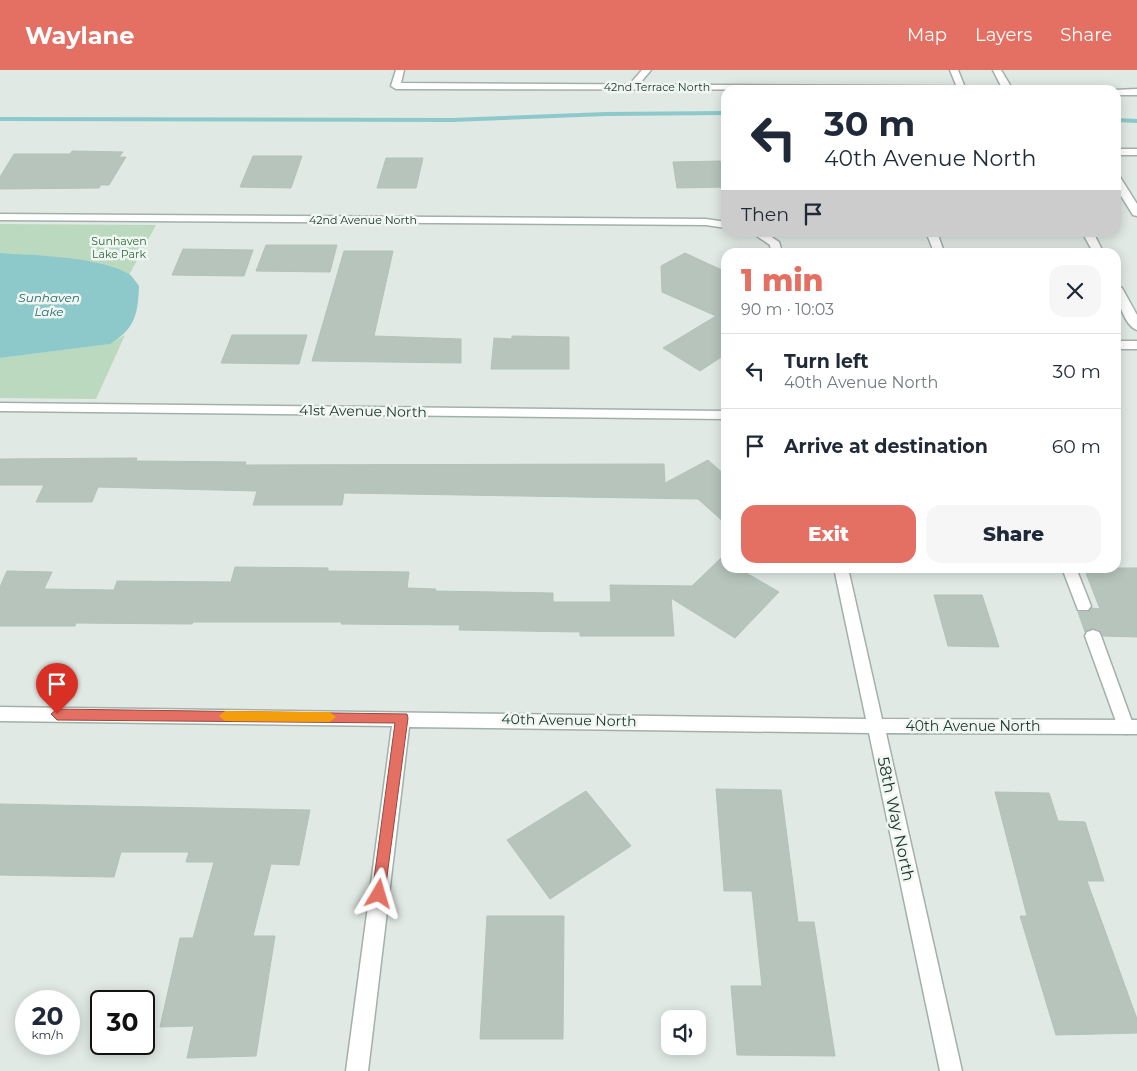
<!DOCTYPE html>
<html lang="en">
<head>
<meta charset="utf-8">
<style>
	:root { --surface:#fff; --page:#f6f6f7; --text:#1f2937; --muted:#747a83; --line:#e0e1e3; --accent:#e47063 }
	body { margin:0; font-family:Montserrat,sans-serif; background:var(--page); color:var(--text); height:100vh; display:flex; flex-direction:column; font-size:19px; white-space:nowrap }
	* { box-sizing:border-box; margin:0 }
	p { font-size:16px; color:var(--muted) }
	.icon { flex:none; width:28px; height:28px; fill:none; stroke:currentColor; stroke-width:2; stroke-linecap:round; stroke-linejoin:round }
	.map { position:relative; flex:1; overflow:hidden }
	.panel { position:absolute; left:721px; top:178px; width:400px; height:325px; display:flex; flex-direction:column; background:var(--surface); border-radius:15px; box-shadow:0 2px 12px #0003 }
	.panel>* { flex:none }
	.hud { position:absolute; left:721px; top:15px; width:400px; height:152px; border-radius:15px; box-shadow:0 2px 12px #0003; background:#fff; color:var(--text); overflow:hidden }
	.controls { position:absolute; left:661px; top:940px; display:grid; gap:10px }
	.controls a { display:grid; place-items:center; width:45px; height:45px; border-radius:10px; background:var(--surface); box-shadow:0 2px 12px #0003; font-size:25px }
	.speed { position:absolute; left:15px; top:920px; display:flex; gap:10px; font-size:25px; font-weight:700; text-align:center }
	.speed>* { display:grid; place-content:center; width:65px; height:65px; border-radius:50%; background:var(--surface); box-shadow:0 2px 12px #0003; line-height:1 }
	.speed small { font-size:12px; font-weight:400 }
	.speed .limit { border:2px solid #111; border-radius:8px; background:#fff; color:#111 }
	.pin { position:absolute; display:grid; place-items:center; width:42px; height:42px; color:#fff; margin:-51px -21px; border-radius:50% 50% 50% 0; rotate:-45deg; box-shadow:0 0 5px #0007 }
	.pin .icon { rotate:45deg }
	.me { position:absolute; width:55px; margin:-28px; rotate:7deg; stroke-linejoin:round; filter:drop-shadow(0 0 4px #0008) }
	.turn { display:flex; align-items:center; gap:18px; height:105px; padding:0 20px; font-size:22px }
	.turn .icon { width:65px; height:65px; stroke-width:2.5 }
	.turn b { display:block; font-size:35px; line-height:42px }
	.then { display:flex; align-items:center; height:48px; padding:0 20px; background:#0003; gap:10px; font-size:19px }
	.round { display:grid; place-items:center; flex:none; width:52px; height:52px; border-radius:15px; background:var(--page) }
	.head { display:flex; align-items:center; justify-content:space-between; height:85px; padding:0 20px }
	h1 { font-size:30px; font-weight:800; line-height:38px; color:var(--accent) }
	.button { display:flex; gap:10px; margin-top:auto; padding:10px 20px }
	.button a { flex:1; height:58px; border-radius:15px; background:var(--accent); color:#fff; font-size:20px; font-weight:800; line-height:58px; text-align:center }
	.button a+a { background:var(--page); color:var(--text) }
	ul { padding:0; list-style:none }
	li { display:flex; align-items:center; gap:15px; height:75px; padding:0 20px; border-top:1px solid var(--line) }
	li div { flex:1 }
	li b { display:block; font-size:19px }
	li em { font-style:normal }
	header { display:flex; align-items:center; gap:30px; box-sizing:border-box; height:70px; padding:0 25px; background:var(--accent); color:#fff }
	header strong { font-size:24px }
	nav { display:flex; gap:28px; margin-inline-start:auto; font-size:18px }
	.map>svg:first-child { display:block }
	.green { fill:#bbd9bf }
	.water { fill:#8dc9ca }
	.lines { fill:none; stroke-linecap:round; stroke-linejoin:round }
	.stream { fill:#8dc9ca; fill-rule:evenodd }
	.building { fill:#b6c4bc; stroke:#b3c2ba }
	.lane-casing { stroke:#a3b0aa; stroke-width:3 }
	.street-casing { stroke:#a3b0aa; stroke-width:3 }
	.secondary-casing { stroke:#a0b4aa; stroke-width:3 }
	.lane { fill:#fff; fill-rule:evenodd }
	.street { fill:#fff; fill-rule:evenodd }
	.secondary { fill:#fff; fill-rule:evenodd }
	.route { fill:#e47063; stroke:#944940 }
	.slow { fill:#f59e0b }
	.labels { text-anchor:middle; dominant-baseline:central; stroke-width:5; stroke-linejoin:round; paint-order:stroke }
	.far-street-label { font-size:11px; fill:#22382f; stroke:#f0f6f2 }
	.far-park-label { font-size:11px; fill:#316b3f; stroke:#f0f6f2 }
	.far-water-label { font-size:12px; font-style:italic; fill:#236c6e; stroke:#f0f6f2 }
	.street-label { font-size:14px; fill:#22382f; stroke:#f0f6f2 }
	.near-street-label { font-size:16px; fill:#22382f; stroke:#f0f6f2 }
</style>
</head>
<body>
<header>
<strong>Waylane</strong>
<nav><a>Map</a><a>Layers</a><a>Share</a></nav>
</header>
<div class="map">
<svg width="1137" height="1001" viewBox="0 0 1137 1001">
	<rect width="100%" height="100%" fill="#e0e9e4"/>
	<g class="green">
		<path d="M0,154L156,155L129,205C87,189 45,185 0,183Z"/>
		<polygon points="125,265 96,329 0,328 0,288 109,274"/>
	</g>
	<path class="water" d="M0,183C34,185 100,187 129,204C133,207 136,212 139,216C138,244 135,259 110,274L0,288Z"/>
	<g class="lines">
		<g class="stream">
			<polygon points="726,41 726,45 606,46 452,52 0,51 0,47 452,48 606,42"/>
			<polygon points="1116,48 1137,49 1137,53 1116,52"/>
		</g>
	</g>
	<g class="building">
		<polygon points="72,81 123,82 119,87 126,87 109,115 101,115 99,118 0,119 0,107 14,84 70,84"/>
		<polygon points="253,86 302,86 291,118 240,117"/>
		<polygon points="386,88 423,88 416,118 377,118"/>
		<polygon points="720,91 726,117 677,118 673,92"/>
		<polygon points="266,175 337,175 330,202 256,201"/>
		<polygon points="183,179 253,180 244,206 172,205"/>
		<polygon points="344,181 393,181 374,266 461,269 461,293 312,291"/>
		<polygon points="685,183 726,202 726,284 700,301 663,278 716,246 662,222 661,196"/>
		<polygon points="232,265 307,265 299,294 221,293"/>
		<polygon points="512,266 569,267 569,299 491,299 494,268 512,269"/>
		<polygon points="137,388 136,391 246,392 245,395 664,394 665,413 708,390 726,406 726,454 698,429 344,423 342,435 253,435 257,421 98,417 92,432 36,432 44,415 0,415 0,389"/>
		<polygon points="721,488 726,491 726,498 738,498 779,522 735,568 671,528 674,566 580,566 580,562 459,560 460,555 341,554 342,552 193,552 192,554 76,553 75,556 0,556 0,517 7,501 52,502 44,519 114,520 117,511 231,512 235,497 328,498 328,501 409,502 407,518 436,519 435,521 553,523 553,532 611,532 610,515 692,516"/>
		<polygon points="1084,498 1137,498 1137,567 1103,566 1100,560 1094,558 1085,562 1078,542 1088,542 1092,538 1100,539"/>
		<polygon points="934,525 982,525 999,577 948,576"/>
		<polygon points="716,719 781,720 798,852 814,852 835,986 737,985 731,916 762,916 752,821 724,821"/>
		<polygon points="586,721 631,776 550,829 507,770"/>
		<polygon points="995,722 1049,723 1058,751 1085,752 1104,811 1087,811 1137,949 1137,963 1056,965 1020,846 1027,846"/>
		<polygon points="0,734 310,740 299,795 271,794 253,866 275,866 256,986 187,988 194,956 160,957 180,868 193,868 214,792 186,792 189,782 121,782 114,807 0,805"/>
		<polygon points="487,846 564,846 563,969 480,969"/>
	</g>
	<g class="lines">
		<g class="lane-casing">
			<g id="lane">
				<polygon points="642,0 651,0 635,19 629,19 629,15"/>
				<polygon points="950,0 958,0 966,20 958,20"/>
				<polygon points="1116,106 1120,107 1137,134 1137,146 1133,145 1116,118"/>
				<polygon points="926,162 937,162 944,182 934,182"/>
				<rect x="1116" y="271" width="21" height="8"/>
				<polygon points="1062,498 1076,498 1091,536 1088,540 1078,540"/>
				<polygon points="1093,560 1099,562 1101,566 1134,657 1132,662 1126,664 1120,662 1118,657 1085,566 1087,562"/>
			</g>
		</g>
		<g class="street-casing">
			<g id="street">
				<polygon points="396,0 404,0 401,13 1040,17 1045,20 396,19 391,16"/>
				<polygon points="1137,19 1137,25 1116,25 1116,20 1113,20"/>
				<rect x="1116" y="79" width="21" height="6"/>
				<polygon points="0,144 706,149 726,152 726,158 706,155 0,150"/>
				<polygon points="751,162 764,162 779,172 782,182 771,182 770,175"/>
				<polygon points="0,333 726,341 726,349 0,341"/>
				<polygon points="834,498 848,498 882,649 1137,650 1137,664 886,663 962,1001 940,1001 869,663 409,657 368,1001 346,1001 392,656 0,651 0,637 866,649"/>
			</g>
		</g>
		<g class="secondary-casing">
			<g id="secondary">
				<polygon points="993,0 1001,0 1013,20 1003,20"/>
				<polygon points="1082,162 1093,162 1103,182 1093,182"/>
				<path d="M1116,215L1122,218L1137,245V260C1124,256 1116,226 1116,215Z"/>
			</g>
		</g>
		<use href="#lane" class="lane"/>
		<use href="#street" class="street"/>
		<use href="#secondary" class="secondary"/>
	</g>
	<polygon class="route" points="57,639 407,644 408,648 384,829 379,831 374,829 372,824 395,653 57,650 51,644"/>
	<polygon class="slow" points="225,641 330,642 336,647 330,652 225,651 219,646"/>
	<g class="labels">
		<g class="far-street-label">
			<text x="657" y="17">42nd Terrace North</text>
			<text x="363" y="150">42nd Avenue North</text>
		</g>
		<g class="far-park-label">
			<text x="119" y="171">Sunhaven<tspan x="119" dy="13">Lake Park</tspan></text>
		</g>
		<g class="far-water-label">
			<text x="49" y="227">Sunhaven<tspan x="49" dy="14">Lake</tspan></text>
		</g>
		<g class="street-label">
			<text transform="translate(363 341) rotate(1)">41st Avenue North</text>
			<text transform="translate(569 650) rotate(1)">40th Avenue North</text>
			<text x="973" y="656">40th Avenue North</text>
		</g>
		<g class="near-street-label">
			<text transform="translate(896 749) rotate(78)">58th Way North</text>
		</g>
	</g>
</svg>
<div class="controls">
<a><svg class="icon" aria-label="sound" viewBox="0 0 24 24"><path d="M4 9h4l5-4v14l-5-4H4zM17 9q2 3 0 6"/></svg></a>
</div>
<div class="speed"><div>20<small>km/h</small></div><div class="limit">30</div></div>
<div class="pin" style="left:57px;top:644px;background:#d93025"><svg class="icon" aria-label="arrive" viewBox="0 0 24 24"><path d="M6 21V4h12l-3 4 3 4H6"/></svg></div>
<svg class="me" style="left:379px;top:824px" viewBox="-20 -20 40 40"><path d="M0-17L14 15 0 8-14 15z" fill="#e47063" stroke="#fff" stroke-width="4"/></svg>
<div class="hud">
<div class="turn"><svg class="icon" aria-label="left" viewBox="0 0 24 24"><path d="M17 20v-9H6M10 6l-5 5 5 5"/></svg><div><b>30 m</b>40th Avenue North</div></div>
<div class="then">Then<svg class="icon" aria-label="arrive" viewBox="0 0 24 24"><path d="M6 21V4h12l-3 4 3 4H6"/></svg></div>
</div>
<section class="panel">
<div class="head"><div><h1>1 min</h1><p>90 m · 10:03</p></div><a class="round"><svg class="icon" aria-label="close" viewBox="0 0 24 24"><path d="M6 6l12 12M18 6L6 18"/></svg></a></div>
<ul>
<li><svg class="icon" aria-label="left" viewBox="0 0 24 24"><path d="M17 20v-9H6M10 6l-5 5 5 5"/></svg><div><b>Turn left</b><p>40th Avenue North</p></div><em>30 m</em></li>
<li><svg class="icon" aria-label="arrive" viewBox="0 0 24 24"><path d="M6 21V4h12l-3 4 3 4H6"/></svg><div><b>Arrive at destination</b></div><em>60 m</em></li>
</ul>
<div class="button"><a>Exit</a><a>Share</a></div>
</section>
</div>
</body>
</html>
